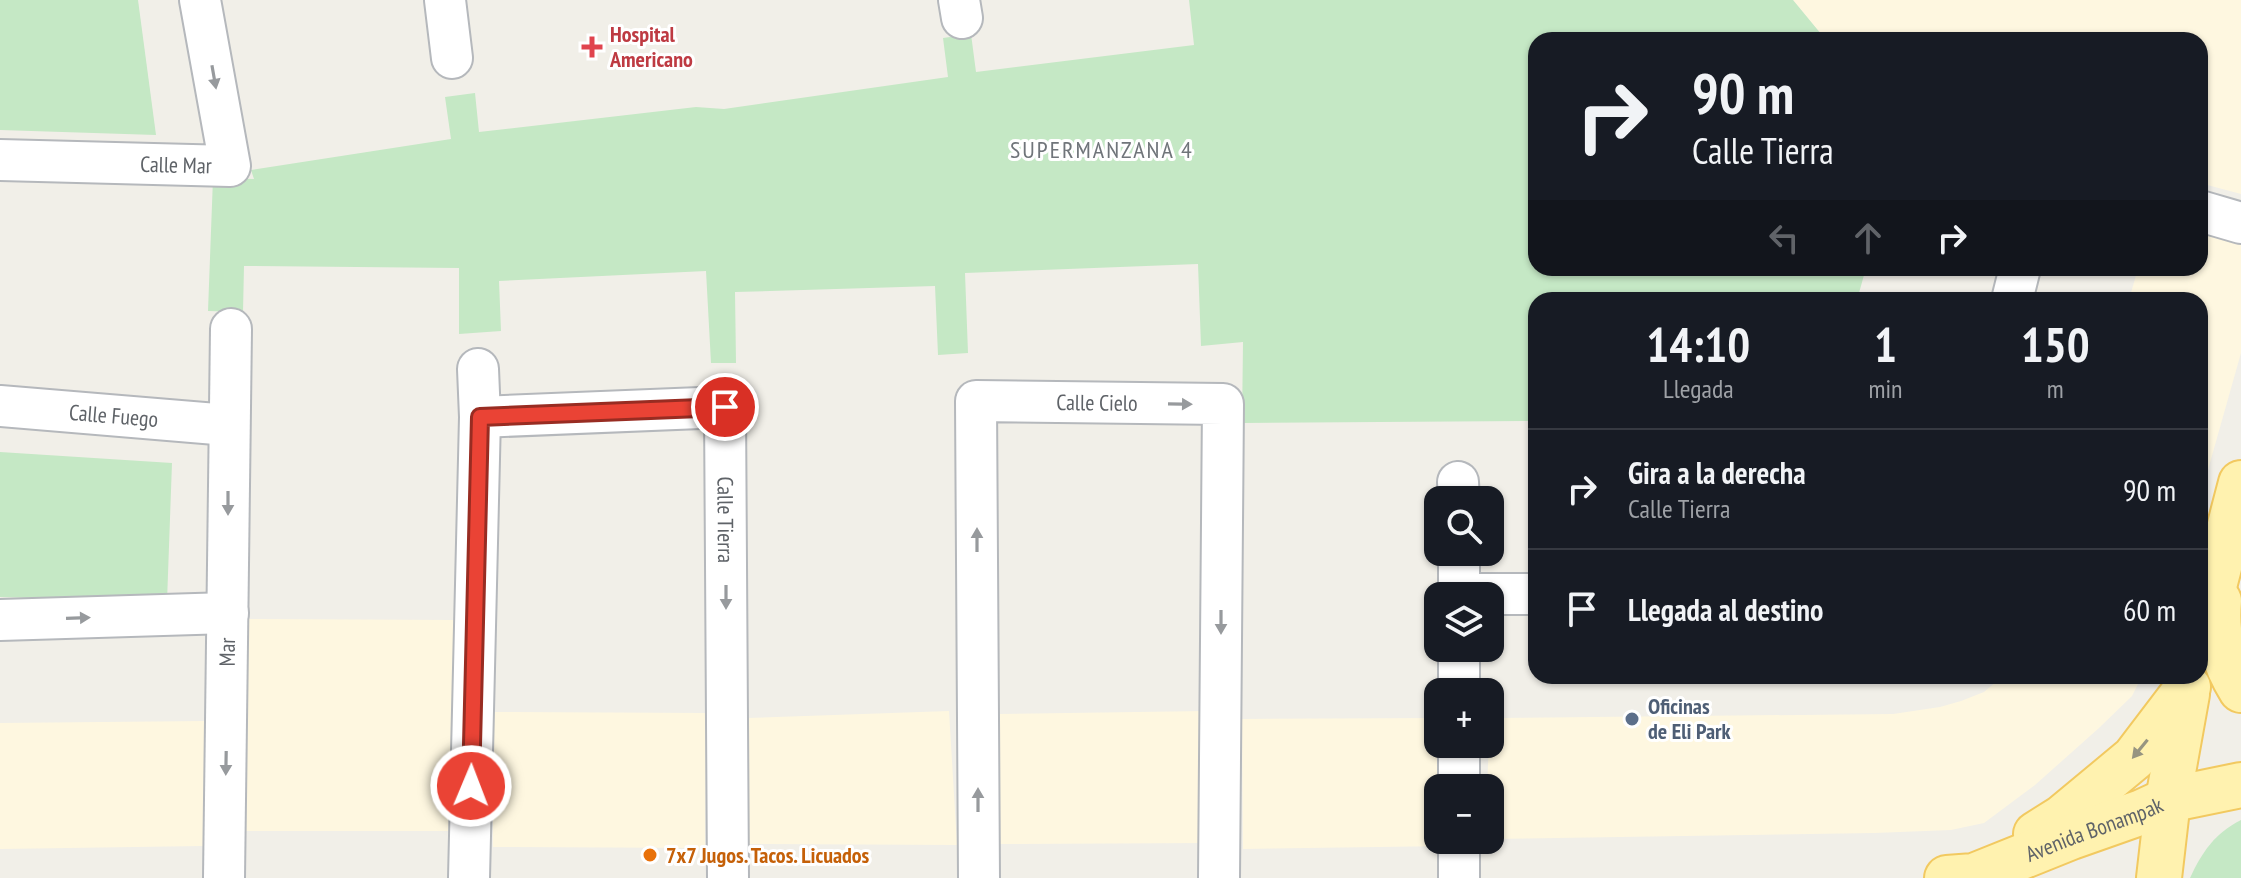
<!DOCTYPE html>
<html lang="es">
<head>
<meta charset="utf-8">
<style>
	:root { --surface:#171b24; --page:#242831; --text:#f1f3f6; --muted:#9ea1a6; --line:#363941 }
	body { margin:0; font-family:"PT Sans Narrow",sans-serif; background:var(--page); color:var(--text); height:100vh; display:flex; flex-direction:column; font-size:30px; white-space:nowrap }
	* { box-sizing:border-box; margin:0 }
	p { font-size:26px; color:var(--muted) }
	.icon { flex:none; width:44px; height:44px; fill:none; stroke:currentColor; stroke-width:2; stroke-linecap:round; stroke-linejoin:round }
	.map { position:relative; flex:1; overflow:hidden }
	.details { position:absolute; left:1528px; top:292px; width:680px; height:392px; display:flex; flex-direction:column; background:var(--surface); border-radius:24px; box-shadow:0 2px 6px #0004 }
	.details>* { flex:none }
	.guide { position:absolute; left:1528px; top:32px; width:680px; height:244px; border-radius:24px; box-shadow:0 2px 6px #0004; background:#171b24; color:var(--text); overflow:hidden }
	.buttons { position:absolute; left:1424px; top:486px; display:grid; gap:16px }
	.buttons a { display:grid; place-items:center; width:80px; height:80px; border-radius:16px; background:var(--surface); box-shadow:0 2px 6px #0004; font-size:40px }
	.pin { position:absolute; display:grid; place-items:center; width:68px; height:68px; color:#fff; margin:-34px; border:4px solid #fff; border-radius:50%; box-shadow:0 2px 8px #0007 }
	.me { position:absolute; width:88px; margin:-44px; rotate:1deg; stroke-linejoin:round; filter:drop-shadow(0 0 6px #0008) }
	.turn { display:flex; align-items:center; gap:28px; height:168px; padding:0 32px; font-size:36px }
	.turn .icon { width:104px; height:104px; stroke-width:2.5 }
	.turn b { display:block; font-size:56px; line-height:68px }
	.lanes { display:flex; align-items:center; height:76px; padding:0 32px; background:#0003; justify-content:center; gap:40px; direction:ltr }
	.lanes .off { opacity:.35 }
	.eta { display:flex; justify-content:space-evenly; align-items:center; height:136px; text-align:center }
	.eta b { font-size:48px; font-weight:700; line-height:56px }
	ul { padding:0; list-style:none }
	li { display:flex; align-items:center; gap:24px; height:120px; padding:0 32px; border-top:2px solid var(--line) }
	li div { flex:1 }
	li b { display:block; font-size:30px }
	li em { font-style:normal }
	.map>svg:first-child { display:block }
	.commercial { fill:#fef7e0 }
	.green { fill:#c5e8c5 }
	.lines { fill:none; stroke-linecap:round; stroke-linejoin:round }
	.minor-casing { stroke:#b5b8bc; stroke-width:44 }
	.major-casing { stroke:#f2c960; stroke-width:48 }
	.minor { stroke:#fff; stroke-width:40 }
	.major { stroke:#fff2af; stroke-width:44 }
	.oneway { fill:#979a9d }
	.oneway2 { fill:#979581 }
	.route-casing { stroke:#982c22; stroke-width:20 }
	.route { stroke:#ea4335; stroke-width:14 }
	.health-dot { fill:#e0444e; stroke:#fff; stroke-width:3 }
	.service-dot { fill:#5c6f8a; stroke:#fff; stroke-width:3 }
	.food-dot { fill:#e8710a; stroke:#fff; stroke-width:3 }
	.labels { text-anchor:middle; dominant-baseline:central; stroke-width:6; stroke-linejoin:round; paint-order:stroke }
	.health-label { font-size:22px; font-weight:bold; fill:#be3a42; stroke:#fff; text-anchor:start }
	.street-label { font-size:22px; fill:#5f6368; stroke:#fff }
	.service-label { font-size:22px; font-weight:bold; fill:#4e5e75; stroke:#fff; text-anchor:start }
	.food-label { font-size:22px; font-weight:bold; fill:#c56008; stroke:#fff; text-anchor:start }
	.neighbourhood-label { font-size:24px; letter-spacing:2px; fill:#70757a; stroke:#fff }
</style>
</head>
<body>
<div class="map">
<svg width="2241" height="878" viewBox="0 0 2241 878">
	<rect width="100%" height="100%" fill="#f1efe8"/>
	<g class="commercial">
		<polygon points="1793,0 2241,0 2241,194 2200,183 2200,40 1826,40"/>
		<polygon points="2200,218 2241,228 2241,353 2200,498 2200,300 2129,300 2138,268 2200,268"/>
		<polygon points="243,619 456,620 456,831 242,831"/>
		<polygon points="2003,676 2142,676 2132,696 2099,728 2035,785 1984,823 1951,830 1874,833 1490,839 1490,788 1487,788 1490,718 1893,714 1940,707 1961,701 1984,692"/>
		<polygon points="949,711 957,845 747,844 747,718"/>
		<polygon points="1206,711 1208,843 998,844 998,714"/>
		<polygon points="493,712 706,713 705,848 493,847"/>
		<polygon points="1438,718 1438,744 1448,744 1450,788 1438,788 1438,840 1451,840 1451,846 1243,849 1242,719"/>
		<polygon points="205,721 203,846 0,849 0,723"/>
	</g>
	<g class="green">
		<polygon points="0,0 138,0 156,135 0,130"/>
		<polygon points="1189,0 1793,0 1826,40 1536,40 1536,268 1866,268 1857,300 1536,300 1536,421 1242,423 1243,342 1201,346 1198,264 965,273 968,353 938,355 935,286 735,292 736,363 711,363 706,271 499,281 501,331 459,334 459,268 244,266 243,312 208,311 213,178 254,179 251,170 451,139 445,97 475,93 479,132 696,107 724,109 948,77 943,38 971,34 976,72 1194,45"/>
		<polygon points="0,452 172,463 167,602 0,597"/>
		<path d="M2241,820V878H2190C2202,852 2215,833 2241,820Z"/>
	</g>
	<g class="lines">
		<g class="minor-casing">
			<g id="minor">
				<polyline points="445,0 452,58"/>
				<polyline points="959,0 962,18"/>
				<path id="s1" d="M0,160L230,166L200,0"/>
				<polyline points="2200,211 2241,223"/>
				<polyline points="2012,300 2020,268"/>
				<path id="s2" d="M0,406L228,425"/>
				<path id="s3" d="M480,417L725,407L728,878"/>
				<polyline points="1458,482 1459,500"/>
				<polyline points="1459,552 1459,596"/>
				<polyline points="1459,594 1536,594"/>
				<polyline points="0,620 228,613"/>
				<polyline points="1459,692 1459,648"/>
				<polyline points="1459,788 1459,744"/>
				<path id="s4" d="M224,878L231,329"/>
				<polyline points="469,878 480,417 478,369"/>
				<path id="s5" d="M979,878L976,401L1223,404L1219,878"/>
				<polyline points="1459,878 1459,840"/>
			</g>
		</g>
		<g class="major-casing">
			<g id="major">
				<path d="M2219,601C2216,635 2223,661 2241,690"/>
				<polyline points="2200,640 2241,483"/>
				<polyline points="2036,834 2063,817 2134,758 2188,687"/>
				<path id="s6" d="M1947,878L1974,876L2071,837L2142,812L2168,800L2241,785"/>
				<polyline points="2159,878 2168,800 2187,694"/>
			</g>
		</g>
		<use href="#minor" class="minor"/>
		<use href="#major" class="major"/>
	</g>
	<defs><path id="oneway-solid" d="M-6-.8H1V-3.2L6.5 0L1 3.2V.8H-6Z" transform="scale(2)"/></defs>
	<g class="oneway">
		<use href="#oneway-solid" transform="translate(214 77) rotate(80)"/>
		<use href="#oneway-solid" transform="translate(1180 404) rotate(1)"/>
		<use href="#oneway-solid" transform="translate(228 503) rotate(90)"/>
		<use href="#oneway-solid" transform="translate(977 540) rotate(-90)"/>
		<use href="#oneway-solid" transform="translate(726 597) rotate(90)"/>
		<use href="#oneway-solid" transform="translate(78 618) rotate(-2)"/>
		<use href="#oneway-solid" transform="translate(1221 622) rotate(90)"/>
		<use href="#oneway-solid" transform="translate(226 763) rotate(91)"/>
		<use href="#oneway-solid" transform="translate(978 800) rotate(-90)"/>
	</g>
	<use class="oneway2" href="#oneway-solid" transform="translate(2140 749) rotate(129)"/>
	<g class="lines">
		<g class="route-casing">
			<polyline id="route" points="471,786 480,417 725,407"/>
		</g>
		<use href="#route" class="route"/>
	</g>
	<path class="health-dot" d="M588 35h8v8h8v8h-8v8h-8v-8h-8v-8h8z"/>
	<circle class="service-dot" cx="1632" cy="719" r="8"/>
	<circle class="food-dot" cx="650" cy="855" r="8"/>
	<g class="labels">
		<g class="health-label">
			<text x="610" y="34">Hospital<tspan x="610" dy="25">Americano</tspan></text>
		</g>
		<g class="street-label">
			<text stroke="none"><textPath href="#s1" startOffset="176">Calle Mar</textPath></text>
			<text stroke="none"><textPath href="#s5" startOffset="598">Calle Cielo</textPath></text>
			<text stroke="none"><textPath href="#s2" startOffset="114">Calle Fuego</textPath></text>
			<text stroke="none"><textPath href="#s3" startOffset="358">Calle Tierra</textPath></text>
			<text stroke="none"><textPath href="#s4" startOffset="226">Mar</textPath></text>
			<text stroke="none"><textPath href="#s6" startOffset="156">Avenida Bonampak</textPath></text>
		</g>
		<g class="service-label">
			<text x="1648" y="706">Oficinas<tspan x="1648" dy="25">de Eli Park</tspan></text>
		</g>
		<g class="food-label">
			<text x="666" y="855">7x7 Jugos. Tacos. Licuados</text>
		</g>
		<g class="neighbourhood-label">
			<text x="1102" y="149">SUPERMANZANA 4</text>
		</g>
	</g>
</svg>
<div class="buttons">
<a><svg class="icon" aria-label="search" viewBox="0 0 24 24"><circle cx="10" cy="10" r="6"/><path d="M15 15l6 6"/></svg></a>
<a><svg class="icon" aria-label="layers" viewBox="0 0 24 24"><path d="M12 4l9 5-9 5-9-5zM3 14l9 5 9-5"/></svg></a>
<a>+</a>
<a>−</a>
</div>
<div class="pin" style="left:725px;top:407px;background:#d93025"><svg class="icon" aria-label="arrive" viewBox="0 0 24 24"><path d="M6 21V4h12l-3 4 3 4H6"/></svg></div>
<svg class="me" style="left:471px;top:786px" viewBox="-20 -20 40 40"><circle r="17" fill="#ea4335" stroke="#fff" stroke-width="3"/><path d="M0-11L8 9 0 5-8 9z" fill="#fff"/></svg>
<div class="guide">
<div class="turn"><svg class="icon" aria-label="right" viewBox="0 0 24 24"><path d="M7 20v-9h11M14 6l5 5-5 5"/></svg><div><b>90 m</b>Calle Tierra</div></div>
<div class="lanes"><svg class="icon off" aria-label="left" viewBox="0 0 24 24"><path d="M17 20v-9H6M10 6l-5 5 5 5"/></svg><svg class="icon off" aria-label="ahead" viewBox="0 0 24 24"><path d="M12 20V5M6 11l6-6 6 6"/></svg><svg class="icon" aria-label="right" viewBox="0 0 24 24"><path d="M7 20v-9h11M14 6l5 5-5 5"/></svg></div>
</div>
<section class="details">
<div class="eta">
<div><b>14:10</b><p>Llegada</p></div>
<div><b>1</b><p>min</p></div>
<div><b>150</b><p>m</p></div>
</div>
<ul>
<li><svg class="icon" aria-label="right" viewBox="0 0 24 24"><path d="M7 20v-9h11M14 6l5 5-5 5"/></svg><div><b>Gira a la derecha</b><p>Calle Tierra</p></div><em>90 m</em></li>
<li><svg class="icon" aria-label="arrive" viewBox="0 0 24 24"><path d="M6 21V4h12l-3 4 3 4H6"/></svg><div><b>Llegada al destino</b></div><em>60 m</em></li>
</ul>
</section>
</div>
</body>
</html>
